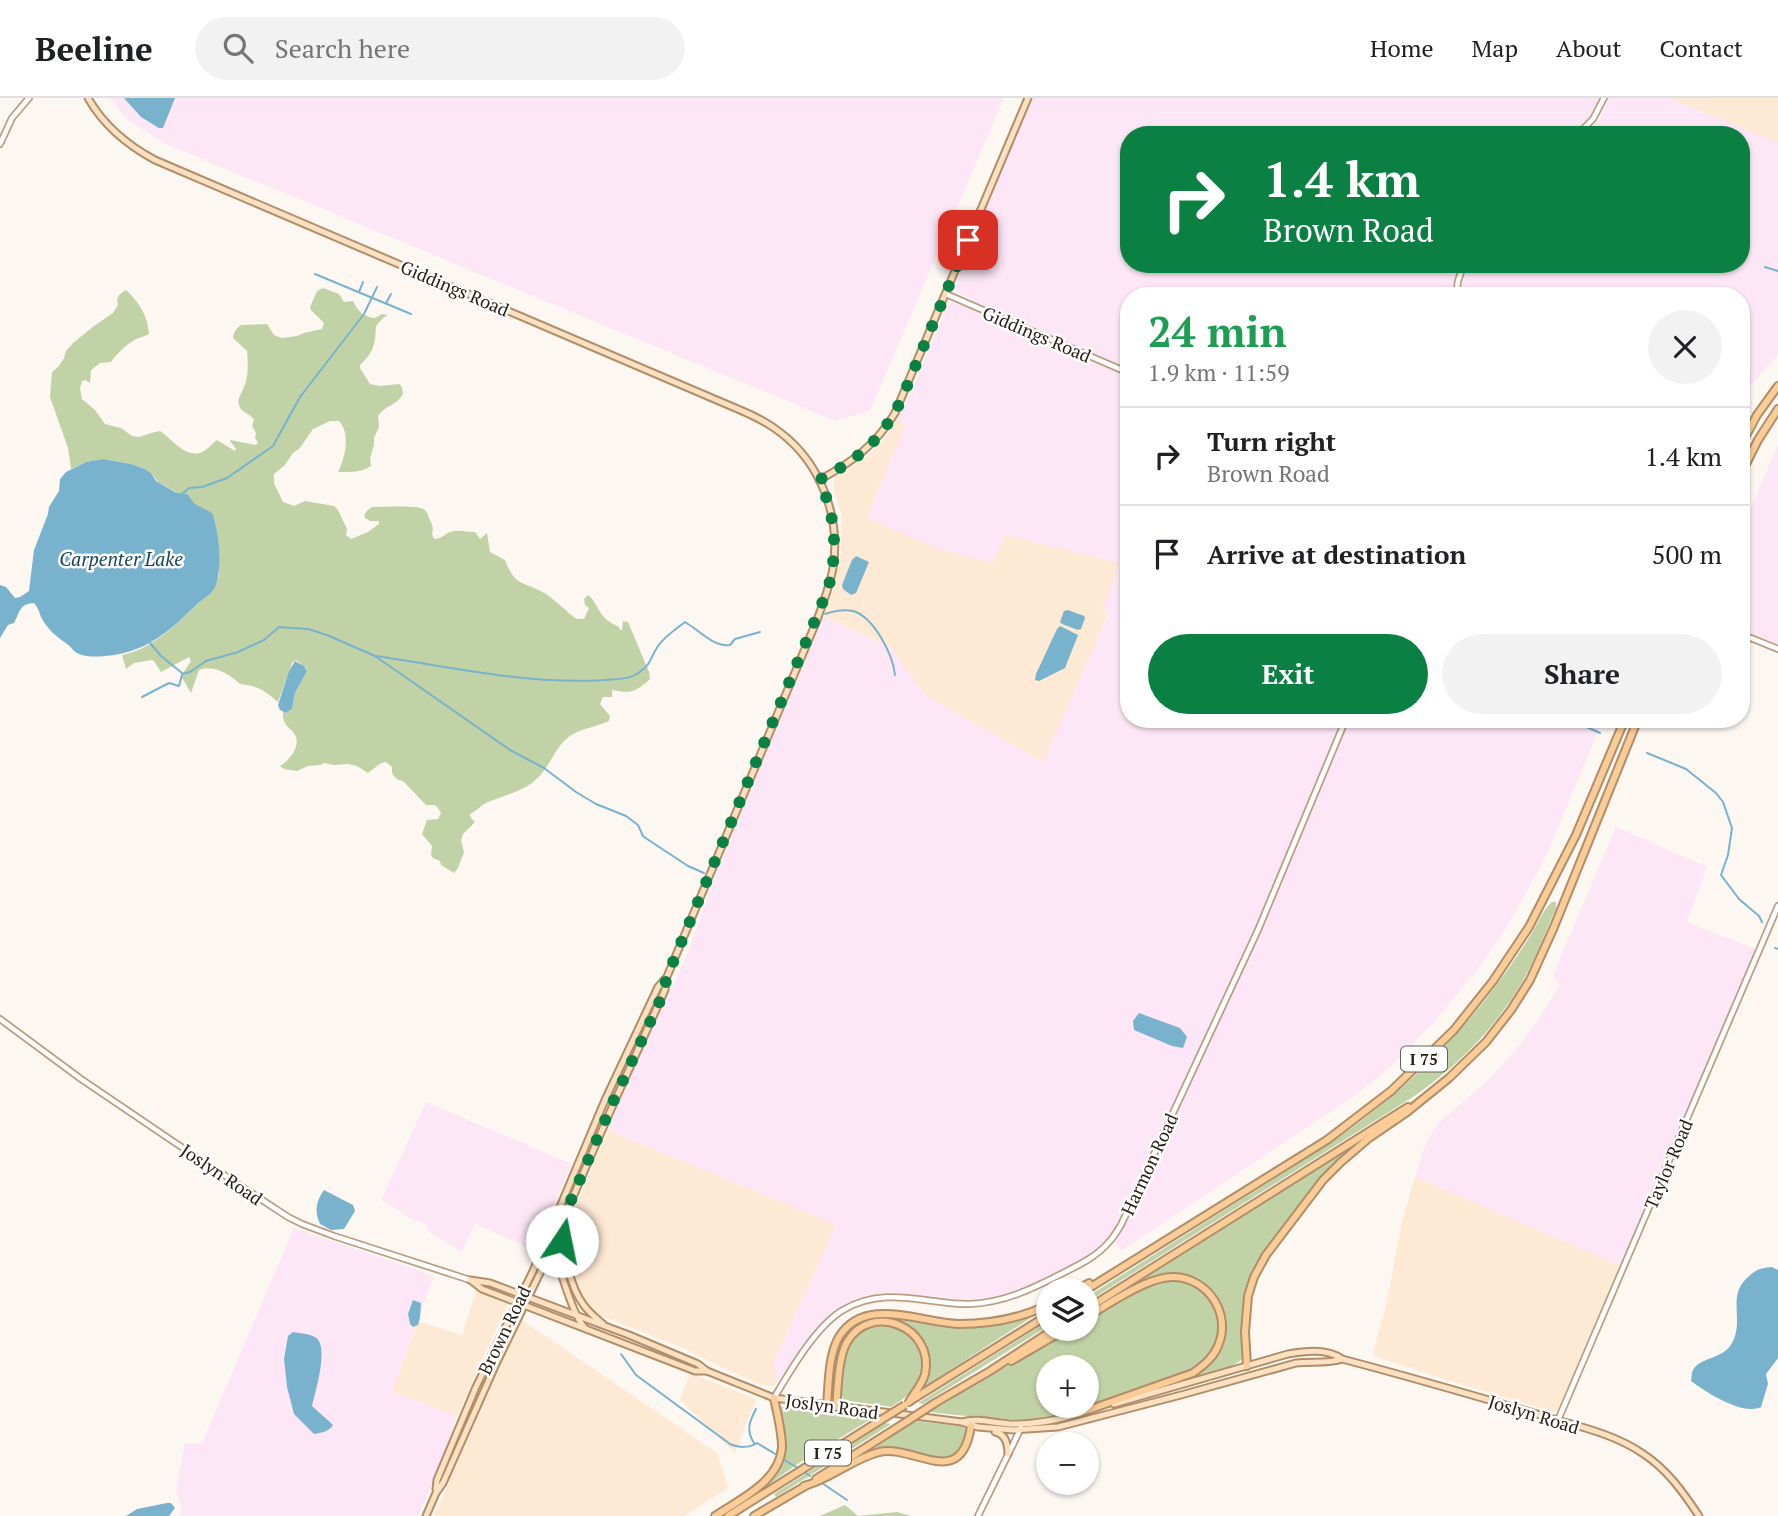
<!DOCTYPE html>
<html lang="en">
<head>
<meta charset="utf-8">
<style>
	:root { --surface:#fff; --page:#f2f2f2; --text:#202124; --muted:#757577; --line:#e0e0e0; --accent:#0b8043 }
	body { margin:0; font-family:"PT Serif",serif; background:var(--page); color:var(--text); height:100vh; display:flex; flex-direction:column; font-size:26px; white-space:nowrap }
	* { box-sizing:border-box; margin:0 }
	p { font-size:23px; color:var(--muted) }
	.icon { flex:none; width:38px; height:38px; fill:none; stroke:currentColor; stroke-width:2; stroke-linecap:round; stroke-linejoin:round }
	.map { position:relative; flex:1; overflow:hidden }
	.drawer { position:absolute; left:1120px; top:189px; width:630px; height:441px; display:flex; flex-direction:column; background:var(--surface); border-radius:28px; box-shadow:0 2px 5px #0004 }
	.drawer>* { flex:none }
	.banner { position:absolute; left:1120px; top:28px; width:630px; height:147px; border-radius:28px; box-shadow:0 2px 5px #0004; background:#0b8043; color:#fff; overflow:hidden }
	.controls { position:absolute; left:1036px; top:1180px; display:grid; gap:14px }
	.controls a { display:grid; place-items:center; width:63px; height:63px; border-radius:50%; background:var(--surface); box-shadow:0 2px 5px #0004; font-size:35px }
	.pin { position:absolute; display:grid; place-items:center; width:60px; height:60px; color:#fff; margin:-30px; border-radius:14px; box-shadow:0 4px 10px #0006 }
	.me { position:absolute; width:77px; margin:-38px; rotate:11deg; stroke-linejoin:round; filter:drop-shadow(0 0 5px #0008) }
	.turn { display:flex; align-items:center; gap:24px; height:147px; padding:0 28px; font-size:32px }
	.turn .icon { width:91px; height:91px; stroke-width:2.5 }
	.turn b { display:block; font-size:49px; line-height:60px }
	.round { display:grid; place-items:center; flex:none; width:74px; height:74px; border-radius:37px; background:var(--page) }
	.head { display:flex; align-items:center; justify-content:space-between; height:119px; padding:0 28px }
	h1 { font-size:42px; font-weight:700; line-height:52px; color:#1e9e55 }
	.button { display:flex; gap:14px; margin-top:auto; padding:14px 28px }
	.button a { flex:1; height:80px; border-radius:42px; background:var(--accent); color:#fff; font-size:28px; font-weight:700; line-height:80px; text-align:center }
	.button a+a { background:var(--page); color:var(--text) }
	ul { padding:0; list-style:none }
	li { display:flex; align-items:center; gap:21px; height:98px; padding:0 28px; border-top:2px solid var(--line) }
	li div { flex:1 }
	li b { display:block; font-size:26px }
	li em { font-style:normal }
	header { display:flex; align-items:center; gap:42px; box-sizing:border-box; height:98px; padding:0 35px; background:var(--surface); border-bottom:2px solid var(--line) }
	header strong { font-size:33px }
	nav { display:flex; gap:38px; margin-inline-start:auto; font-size:24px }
	.search { width:490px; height:63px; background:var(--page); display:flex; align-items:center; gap:18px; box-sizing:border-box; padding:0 24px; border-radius:38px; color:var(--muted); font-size:26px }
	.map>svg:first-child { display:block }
	.built { fill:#fee9d4 }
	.industrial { fill:#fde7f6 }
	.green { fill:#c2d2a7; fill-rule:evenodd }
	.water { fill:#78b2cc }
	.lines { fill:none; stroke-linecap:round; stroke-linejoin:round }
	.stream { stroke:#78b2cc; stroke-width:2 }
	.minor-casing { stroke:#ba9e83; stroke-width:8 }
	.major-casing { stroke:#b08e69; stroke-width:9 }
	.highway-casing { stroke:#b08e69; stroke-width:10 }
	.minor { stroke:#fff; stroke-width:4.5 }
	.major { stroke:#fbe0c1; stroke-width:5 }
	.highway { stroke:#f9cc98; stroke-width:6 }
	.highway-bridge-casing { stroke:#b08e69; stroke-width:10; stroke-linecap:butt }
	.highway-bridge { stroke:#f9cc98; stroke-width:6 }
	.route { stroke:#0b8043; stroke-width:12; stroke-dasharray:0 21.6 }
	.labels { text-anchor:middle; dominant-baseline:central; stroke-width:5; stroke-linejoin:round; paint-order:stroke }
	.shield { fill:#fff; stroke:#686059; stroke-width:2 }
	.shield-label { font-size:16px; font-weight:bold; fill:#271c12 }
	.street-label { font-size:18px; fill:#271c12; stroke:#fff }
	.water-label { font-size:19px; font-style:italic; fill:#16475a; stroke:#fff }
</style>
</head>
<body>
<header>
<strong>Beeline</strong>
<div class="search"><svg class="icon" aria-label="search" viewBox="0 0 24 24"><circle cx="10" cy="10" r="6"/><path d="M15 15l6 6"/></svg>Search here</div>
<nav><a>Home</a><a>Map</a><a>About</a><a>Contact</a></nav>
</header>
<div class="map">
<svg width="1778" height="1418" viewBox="0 0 1778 1418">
	<rect width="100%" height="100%" fill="#fdf7f2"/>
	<g class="built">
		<polygon points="1668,0 1778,0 1778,45"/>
		<polygon points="897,322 906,326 867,419 992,464 1005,437 1121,465 1102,511 1109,514 1044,665 925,597 890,549 824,518 835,487 841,455 841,416 833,390 834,383 836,379 867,358 882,344"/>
		<polygon points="608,1032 837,1127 773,1265 777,1284 774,1288 761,1287 708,1263 685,1251 602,1218 595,1214 586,1205 579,1190 567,1155 565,1139 569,1124"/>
		<polygon points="1415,1079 1621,1168 1558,1313 1553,1314 1430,1277 1374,1258 1373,1254 1386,1208 1402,1124"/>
		<polygon points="476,1193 508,1205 457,1318 392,1294 418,1223 462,1237"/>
		<polygon points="522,1222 717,1355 728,1390 684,1418 433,1418 441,1403 477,1316"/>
		<polygon points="690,1275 756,1301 735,1355 680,1302"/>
	</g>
	<g class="industrial">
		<polygon points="109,0 1004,0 870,313 835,323 168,47 130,24"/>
		<polygon points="1033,0 1601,0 1587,21 1571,37 1129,37 1129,166 1460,166 1452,198 1129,198 1129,270 973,203 958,194 956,191 957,184 1000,77"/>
		<polygon points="1609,0 1668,0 1778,45 1778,257 1751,287 1741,303 1741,198 1459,198 1468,166 1741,166 1741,37 1585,37 1599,22"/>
		<polygon points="952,204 976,212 1129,277 1129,621 1343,621 1244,855 1126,1108 1112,1135 1105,1143 1096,1151 1078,1163 1029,1189 998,1198 980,1201 959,1201 888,1194 867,1197 855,1201 843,1207 825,1222 814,1233 777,1284 773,1265 836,1127 608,1032 660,909 670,894 687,857 712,787 788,601 823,518 890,549 925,597 1043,664 1109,515 1102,511 1120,465 1005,437 992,465 944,453 866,420 906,326 897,322 909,300 947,209"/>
		<polygon points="1778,347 1778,547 1741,531 1741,431"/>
		<polygon points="1350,621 1603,621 1551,747 1535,779 1500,840 1474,876 1434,924 1393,967 1353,999 1121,1153 1114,1142 1124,1125 1170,1030 1258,839"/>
		<polygon points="1616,729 1707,769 1687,824 1756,851 1621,1168 1415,1079 1423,1052 1434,1030 1443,1021 1485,985 1516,952 1539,920 1560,887 1553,877"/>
		<polygon points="426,1004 572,1066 533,1152 475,1126 462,1154 429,1134 424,1124 413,1122 381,1102"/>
		<polygon points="294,1130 434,1178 392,1294 457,1318 446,1352 418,1418 179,1418 182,1413 176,1392 185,1345 202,1345"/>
	</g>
	<g class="green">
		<path d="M323,190L339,196L344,204L353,203C358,213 363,219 375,220L382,216L388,217L383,220L376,228C375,247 374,254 360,267V270L370,286L380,288L399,286L402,289L403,296C397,307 384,308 378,318L379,329L374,340V347L370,360L371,368C361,375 349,374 338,374C345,360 351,336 339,323H330L313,331L300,350L293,355L284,368L274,376V385L283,404L294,408L305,403L334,408L338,412L347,431L346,437L351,441L368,434L379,426V423H370L365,420C363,415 368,412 372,409C382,409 416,407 423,411C427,413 428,416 429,420C432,426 434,429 432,436L434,441C442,441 443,437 450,434C458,431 467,434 475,434L480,441L487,435L490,454L505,462C516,491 524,482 546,496C557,503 566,514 577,521H584L589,510L585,507L584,501L588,497C596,503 597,511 603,518C607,523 613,526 619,529L620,532H622L623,523L628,524L649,574L650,581C636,594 631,596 612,592V599H603L600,606L610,618L609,623C594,630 578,630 565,642C552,655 549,672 532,685C520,694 502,698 488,704C481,707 477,713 470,716L471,720L475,724L463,736L461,743L464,754L458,770L454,775L441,767L440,763L433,760L431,757L432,748L422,736L427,722L438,721L441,715L438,710L435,707H426L403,683L398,682L393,677L392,674V669L386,664L381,665L368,675L357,668L348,666L334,667L324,665L320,667L308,668L297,673L284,671L280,668C287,664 300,651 296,639C292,628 282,630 283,614L286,615L292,611L295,595L307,573L306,570L296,562L292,565L278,604C264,592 258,588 240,586C229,576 215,567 199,572L191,595L181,578L191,563L189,559L161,574L154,563L152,562L134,565L126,571L122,557C154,551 181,522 204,499L208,497L215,488L219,477V454L195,406L191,402L158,384L151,375L145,371L131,366L103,361L86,364L71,371L68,350L50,299L52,274L59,268L64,260L66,253L73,245L94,228L113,215L118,207L117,202L119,197L126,192C139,204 148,218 149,236C144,239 138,239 133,243C124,248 117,256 111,264L100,265L91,272L90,285L85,282L82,283L80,290L82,301L95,312L105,326L121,330L132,338L139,339L155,334L160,333C172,341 188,363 204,353C209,350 213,345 217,342L235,353L236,351L230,343L231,342L255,347L258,345L255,340L256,335L252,328L254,322C250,315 241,315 239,307C237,301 241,297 243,291C249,279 248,266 247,253L233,240C233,235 237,229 241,227L267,226L274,237L282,240L297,238L304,235L322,231L324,225L311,212L310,209L317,193Z"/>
		<path d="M1552,804H1556V810C1546,833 1537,857 1525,879C1498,927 1461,965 1416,997L1087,1204V1199L1332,1044C1394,1001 1450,949 1495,889C1508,872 1520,854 1532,835C1538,825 1543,812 1552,804Z"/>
		<path d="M1346,1053L1347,1054L1322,1081L1266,1151L1252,1173L1244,1203L1242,1261C1230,1272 1207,1275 1190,1280L1220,1249L1218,1204C1206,1196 1194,1184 1181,1178C1161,1168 1127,1193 1109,1203Z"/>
		<path d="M1174,1182C1181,1183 1189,1184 1196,1188C1219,1202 1226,1236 1209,1257C1202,1267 1192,1271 1182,1277L1048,1320C1008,1324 969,1318 929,1314L1073,1230H1087V1222L1144,1189L1156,1184ZM1048,1269H1087V1307H1048Z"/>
		<path d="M1043,1212L922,1290L927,1273L918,1239L883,1222L849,1238L835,1286H833C834,1274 834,1261 838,1249C857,1198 925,1228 964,1228C973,1228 982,1225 990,1223C1008,1220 1025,1216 1043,1212Z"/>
		<polygon points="1048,1223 1048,1228 923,1306 918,1305"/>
		<path d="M880,1227C906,1227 930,1251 921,1278C916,1293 903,1301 891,1309L844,1302L840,1296V1292C847,1261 841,1235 880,1227Z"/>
		<polygon points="781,1309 876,1318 799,1365 768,1387 767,1384 781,1363 779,1312"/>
		<polygon points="915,1323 967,1329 964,1345 959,1353 947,1360 942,1361 906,1354 866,1356"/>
		<polygon points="885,1325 891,1326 776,1399 774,1396"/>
		<polygon points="845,1407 858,1418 897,1414 911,1418 820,1418"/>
	</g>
	<g class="water">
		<polygon points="124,0 175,0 163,30 159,30 141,19"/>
		<path d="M103,361L131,366L145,371L151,375L156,383L175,394L182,396H187L195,406L212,415C219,433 223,471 215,489C211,497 202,501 196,507C169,534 145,555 105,558C97,559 87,559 79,556C73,554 72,549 67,546C57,539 47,531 41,519C39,513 38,510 34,505C19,506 20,514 14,525L8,527L0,540V487L6,489L15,500L20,499L29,493L34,452L48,416L49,409L59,393L60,381L66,374L86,364Z"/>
		<polygon points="856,458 869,464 856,495 851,497 843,491 842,487 852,462"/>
		<polygon points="1068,512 1084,518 1085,520 1081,531 1078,532 1062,526 1060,524 1064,513"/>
		<polygon points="1060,528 1078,537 1065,570 1039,583 1035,582 1036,576 1057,531"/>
		<polygon points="295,563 304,568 307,573 295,595 292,611 286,615 280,612 278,607 289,573"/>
		<polygon points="1139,915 1180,930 1187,939 1183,950 1172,948 1134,932 1133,923"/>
		<path d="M324,1092L353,1107L355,1113L344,1131L331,1132L320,1126C314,1113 316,1104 324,1092Z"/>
		<path d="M1772,1169L1778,1172V1260L1766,1276L1768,1286L1761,1309C1742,1318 1706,1294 1691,1283C1692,1279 1691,1275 1693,1272C1700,1259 1724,1261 1732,1245C1745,1222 1726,1198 1748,1179C1756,1171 1762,1170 1772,1169Z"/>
		<polygon points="413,1202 421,1205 420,1220 418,1227 413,1229 410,1226 408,1216"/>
		<path d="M293,1234C299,1235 309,1236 315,1239C330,1247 315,1295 312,1308L333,1327C330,1333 321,1335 314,1336L294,1316L287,1289L284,1261L288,1238Z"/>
		<polygon points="167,1405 171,1405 175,1410 169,1418 126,1418 137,1411"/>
	</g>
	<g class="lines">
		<g class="stream">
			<polyline points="1765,169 1778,173"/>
			<polyline points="315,176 411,216"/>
			<polyline points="359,194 363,184"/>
			<polyline points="386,205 391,196"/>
			<polyline points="182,396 189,390 202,389 227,380 273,348 300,299 364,216 377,189"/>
			<path d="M825,516C834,513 843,511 853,513C874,519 893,557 895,577"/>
			<polyline points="150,545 161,558 182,575"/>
			<path d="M376,558C452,569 528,587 604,582C614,581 627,582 635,577C653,566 648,563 658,548C664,539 676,531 685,524C699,532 713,549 730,547L735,541L760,534"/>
			<polyline points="182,576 190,574 206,563 238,554 264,542 279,529 308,531 327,537 375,558 510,652 544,670 576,694 596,706 626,718 638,727 643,738 647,741 688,768 704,775"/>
			<polyline points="142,599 169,585 179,588 182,577"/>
			<polyline points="1569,621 1600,635"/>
			<polyline points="1647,655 1686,671 1716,695 1723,704 1732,730 1728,757 1721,777 1739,801 1759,818 1762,824"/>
			<polyline points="1775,850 1778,851"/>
			<path d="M621,1256L636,1277L730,1346C738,1350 749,1350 757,1345L777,1357"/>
			<path d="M754,1345C746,1333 749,1324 756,1311"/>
			<polyline points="783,1361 796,1369"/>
			<polyline points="806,1375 810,1378"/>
			<polyline points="822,1385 847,1402"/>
		</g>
		<g class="minor-casing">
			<g id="minor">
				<polyline points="1577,37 1593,21 1604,0"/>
				<polyline points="0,46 12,20 29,0"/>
				<polyline points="946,196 1129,275"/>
				<polyline points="1456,198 1458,183 1464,166"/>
				<polyline points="1741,536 1778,551"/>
				<polyline points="0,921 81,981 174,1044 288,1119 302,1126 334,1138 470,1182"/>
				<path d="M774,1300C790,1273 816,1228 843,1212C886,1187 924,1206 969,1206C1004,1205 1034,1190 1065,1174C1081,1166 1097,1158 1109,1144C1114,1139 1117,1133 1121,1127L1258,832L1346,621"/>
				<polyline points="1558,1322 1778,808"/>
				<polyline points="978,1418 1021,1330"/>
			</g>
		</g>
		<g class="major-casing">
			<g id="major">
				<path d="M88,0C104,28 127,47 155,62L733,309C750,316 766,323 781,335C821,366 841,419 833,470C830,488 823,505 817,522L666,881L665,892L613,1007L540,1175L496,1266L443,1385L436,1395L426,1418"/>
				<path d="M819,382C851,365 876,347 895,315L1028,0"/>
				<path d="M562,1130C561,1150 571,1190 583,1206C588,1214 596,1220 603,1226"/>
				<path d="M553,1145C557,1163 573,1219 585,1230"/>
				<path d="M470,1182L490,1185L629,1237L698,1266L707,1273L774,1300L962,1324C976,1319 998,1326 1013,1326C1037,1326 1059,1322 1081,1315"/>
				<polyline points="473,1184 482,1191 695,1273 707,1273"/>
				<path d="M1114,1306L1288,1256C1305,1253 1327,1250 1342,1261C1407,1278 1472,1297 1537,1316C1572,1327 1611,1334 1642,1355C1667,1371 1683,1394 1699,1418"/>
				<path d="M962,1324L978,1329L1013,1332L1058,1329L1181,1297L1296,1265C1311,1263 1328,1266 1342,1261"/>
				<path d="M995,1334C1006,1336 1008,1346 1008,1356"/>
				<polyline points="436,1391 437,1382 476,1289 533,1173 605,1002 658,889 665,881"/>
			</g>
		</g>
		<g class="highway-casing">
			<g id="highway">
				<polyline points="1741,347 1757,317 1778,288"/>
				<polyline points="1741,376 1758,342 1778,311"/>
				<polyline points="1077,1192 1089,1185"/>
				<polyline points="1086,1192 1327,1042 1391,993 1454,932 1493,883 1529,829 1576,737 1625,621"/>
				<polyline points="1087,1211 1408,1009"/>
				<polyline points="1011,1263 1068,1230"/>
				<polyline points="1247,1268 1245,1234 1248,1198 1254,1179 1266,1157 1323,1082 1341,1064 1369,1040 1407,1014 1449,980 1486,944 1511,912 1530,882 1554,829 1638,621"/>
				<polyline points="910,1303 1048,1217"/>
				<polyline points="935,1305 990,1273 1056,1230"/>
				<path d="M827,1307C829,1286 828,1258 839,1239C865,1197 920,1225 959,1226C990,1226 1021,1220 1048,1207"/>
				<path d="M836,1309C838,1290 838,1260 847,1244C871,1203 935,1229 925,1276C922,1287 914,1295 909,1304"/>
				<path d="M1077,1316L1193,1275C1204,1267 1213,1260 1218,1248C1232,1216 1208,1180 1174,1179C1149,1178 1108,1206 1087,1219"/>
				<polyline points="816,1381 906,1324"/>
				<path d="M804,1388C831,1381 852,1361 879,1354C915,1346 961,1394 971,1328"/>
				<path d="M715,1418C741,1401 780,1383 782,1349C782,1333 777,1315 774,1300"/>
				<polyline points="728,1418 881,1322"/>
				<polyline points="754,1418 807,1387"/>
			</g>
		</g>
		<use href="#minor" class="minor"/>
		<use href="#major" class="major"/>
		<use href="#highway" class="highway"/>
		<g class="highway-bridge-casing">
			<g id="highway-bridge">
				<polyline points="881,1322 905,1307"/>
				<polyline points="906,1324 935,1305"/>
			</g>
		</g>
		<use href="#highway-bridge" class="highway-bridge"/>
	</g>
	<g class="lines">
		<path class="route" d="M562,1143L563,1121L612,1006L665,892L666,881L828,491C838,453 836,417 819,382C859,361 883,341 902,300L968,142"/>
	</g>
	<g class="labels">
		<g class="shield">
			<rect x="1401" y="948.5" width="46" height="25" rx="5"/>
			<rect x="805" y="1342.5" width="46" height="25" rx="5"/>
		</g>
		<g class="shield-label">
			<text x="1424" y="961">I 75</text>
			<text x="828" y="1355">I 75</text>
		</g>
		<g class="street-label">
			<text transform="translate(455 190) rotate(23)">Giddings Road</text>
			<text transform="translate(1037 236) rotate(23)">Giddings Road</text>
			<text transform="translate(1149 1066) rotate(-65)">Harmon Road</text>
			<text transform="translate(1668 1066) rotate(-67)">Taylor Road</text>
			<text transform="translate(222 1076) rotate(34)">Joslyn Road</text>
			<text transform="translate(504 1232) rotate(-64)">Brown Road</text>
			<text transform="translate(832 1308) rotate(8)">Joslyn Road</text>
			<text transform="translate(1534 1316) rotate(17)">Joslyn Road</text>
		</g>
		<g class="water-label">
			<text x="121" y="460">Carpenter Lake</text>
		</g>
	</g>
</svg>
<div class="controls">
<a><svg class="icon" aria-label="layers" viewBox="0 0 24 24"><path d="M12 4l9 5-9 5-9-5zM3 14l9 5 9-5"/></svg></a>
<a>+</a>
<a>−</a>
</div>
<div class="pin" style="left:968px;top:142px;background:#d93025"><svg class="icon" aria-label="arrive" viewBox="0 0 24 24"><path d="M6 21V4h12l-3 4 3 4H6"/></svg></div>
<svg class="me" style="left:562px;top:1143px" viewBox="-20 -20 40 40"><circle r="19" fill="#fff"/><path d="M0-13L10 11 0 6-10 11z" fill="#0b8043"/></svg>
<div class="banner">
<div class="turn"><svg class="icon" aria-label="right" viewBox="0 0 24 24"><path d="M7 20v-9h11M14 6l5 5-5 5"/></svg><div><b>1.4 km</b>Brown Road</div></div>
</div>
<section class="drawer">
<div class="head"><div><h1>24 min</h1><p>1.9 km · 11:59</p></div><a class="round"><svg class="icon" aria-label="close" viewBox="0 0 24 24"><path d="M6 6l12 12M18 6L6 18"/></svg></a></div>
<ul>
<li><svg class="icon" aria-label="right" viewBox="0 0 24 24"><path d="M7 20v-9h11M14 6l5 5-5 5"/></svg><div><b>Turn right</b><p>Brown Road</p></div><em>1.4 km</em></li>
<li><svg class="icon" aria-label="arrive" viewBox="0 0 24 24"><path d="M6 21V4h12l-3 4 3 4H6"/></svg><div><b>Arrive at destination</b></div><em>500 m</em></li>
</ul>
<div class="button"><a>Exit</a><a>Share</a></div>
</section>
</div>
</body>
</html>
